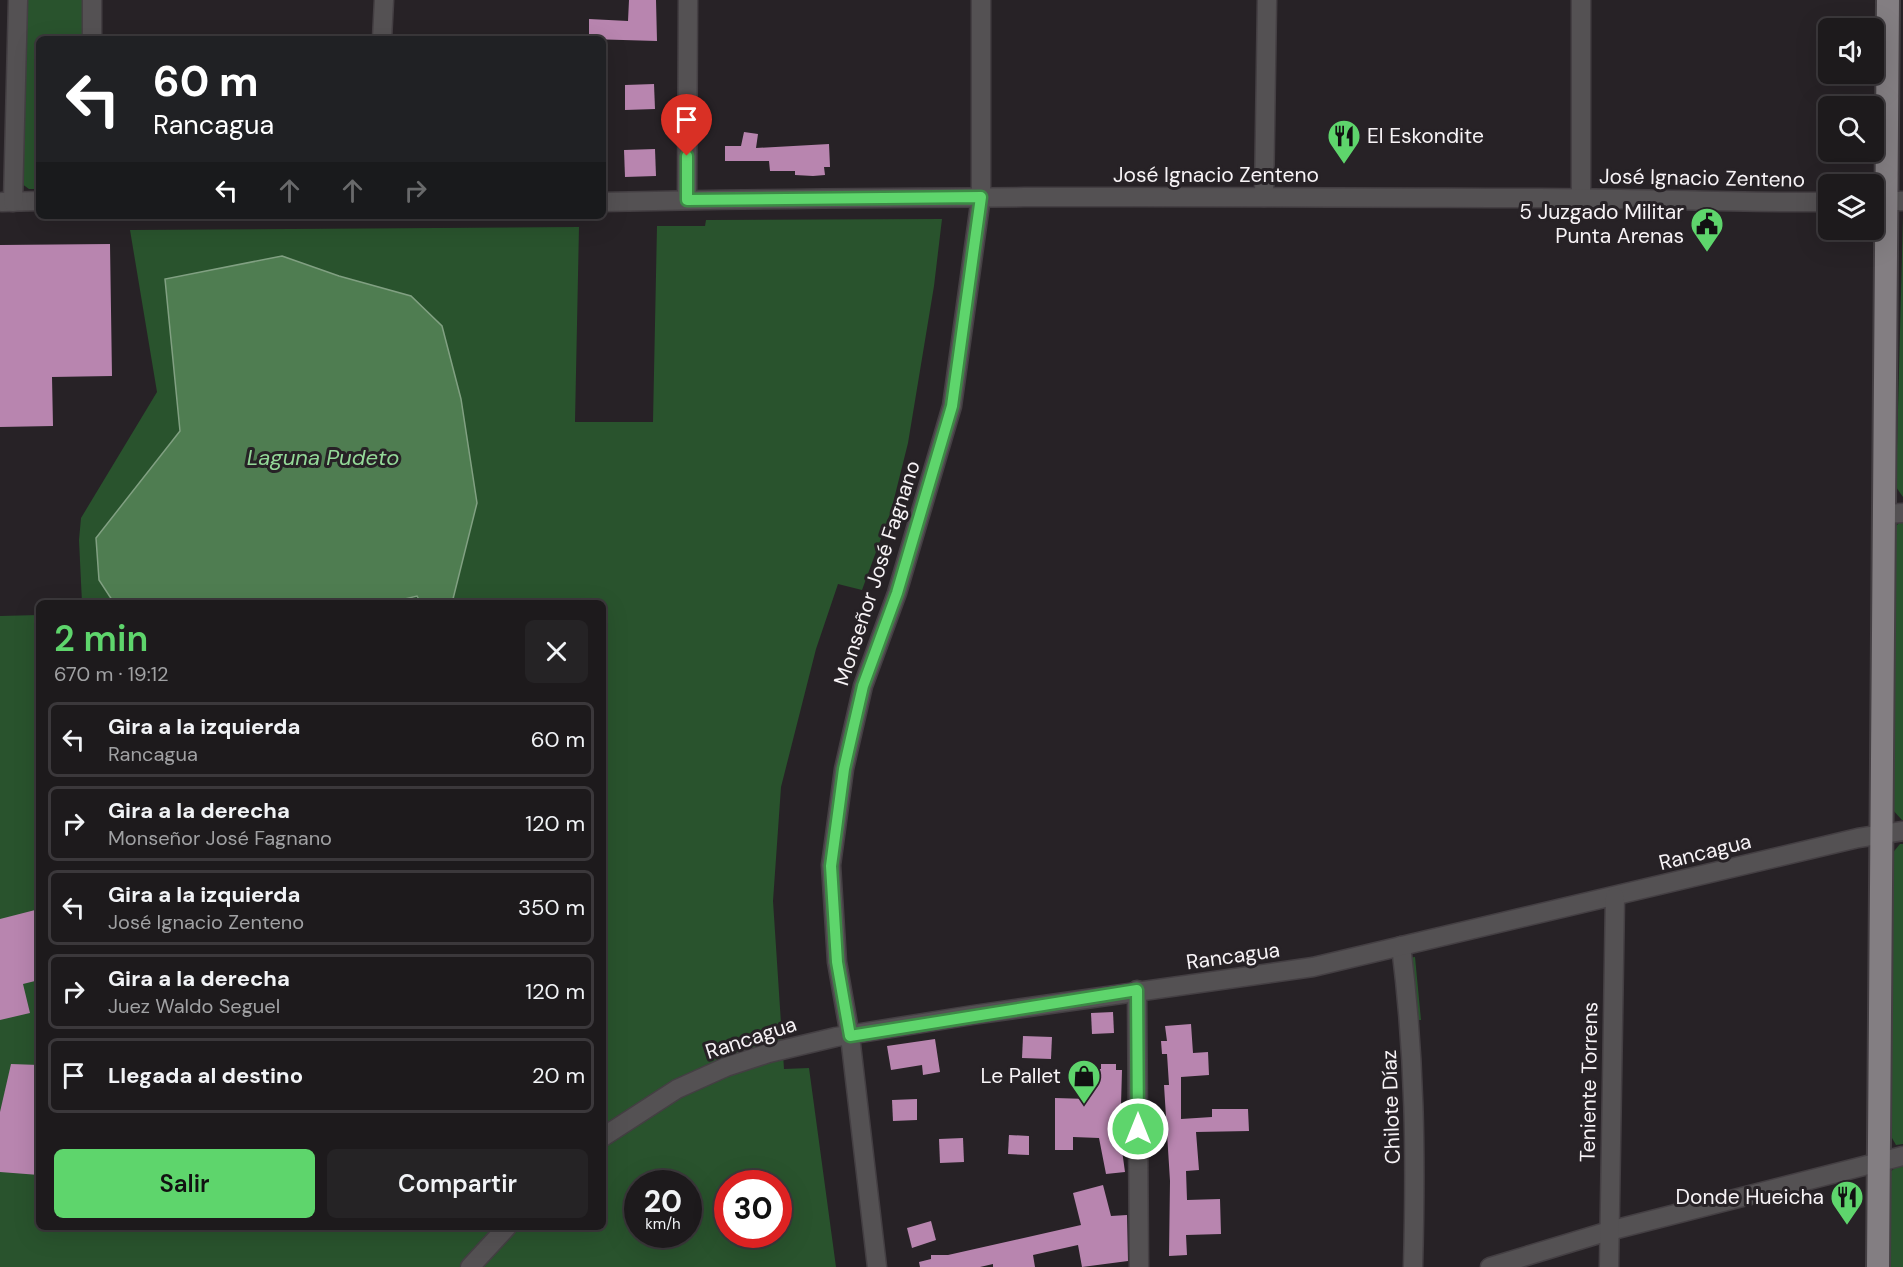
<!DOCTYPE html>
<html lang="es">
<head>
<meta charset="utf-8">
<style>
	:root { --surface:#1d1a1c; --page:#252325; --text:#f1f3f6; --muted:#a0a1a3; --line:#3b383b; --accent:#5ed56c }
	body { margin:0; font-family:"DM Sans",sans-serif; background:var(--page); color:var(--text); height:100vh; display:flex; flex-direction:column; font-size:22px; white-space:nowrap }
	* { box-sizing:border-box; margin:0 }
	p { font-size:20px; color:var(--muted) }
	.icon { flex:none; width:33px; height:33px; fill:none; stroke:currentColor; stroke-width:2; stroke-linecap:round; stroke-linejoin:round }
	.map { position:relative; flex:1; overflow:hidden }
	.side { position:absolute; left:36px; top:600px; width:570px; height:630px; display:flex; flex-direction:column; background:var(--surface); border-radius:9px; box-shadow:0 6px 24px #0002,0 0 0 2px var(--line) }
	.side>* { flex:none }
	.top-card { position:absolute; left:36px; top:36px; width:570px; height:183px; border-radius:9px; box-shadow:0 6px 24px #0002,0 0 0 2px var(--line); background:#202124; color:#fff; overflow:hidden }
	.fabs { position:absolute; left:1818px; top:18px; display:grid; gap:12px }
	.fabs a { display:grid; place-items:center; width:66px; height:66px; border-radius:9px; background:var(--surface); box-shadow:0 6px 24px #0002,0 0 0 2px var(--line); font-size:30px }
	.speed { position:absolute; left:624px; top:1170px; display:flex; gap:12px; font-size:30px; font-weight:700; text-align:center }
	.speed>* { display:grid; place-content:center; width:78px; height:78px; border-radius:50%; background:var(--surface); box-shadow:0 6px 24px #0002,0 0 0 2px var(--line); line-height:1 }
	.speed small { font-size:15px; font-weight:400 }
	.speed .limit { border:9px solid #d22; background:#fff; color:#111 }
	.pin { position:absolute; display:grid; place-items:center; width:51px; height:51px; color:#fff; margin:-62px -26px; border-radius:50% 50% 50% 0; rotate:-45deg; box-shadow:0 0 6px #0007 }
	.pin .icon { rotate:45deg }
	.me { position:absolute; width:66px; margin:-33px; rotate:0deg; stroke-linejoin:round; filter:drop-shadow(0 0 4px #0008) }
	.turn { display:flex; align-items:center; gap:21px; height:126px; padding:0 18px; font-size:27px }
	.turn .icon { width:78px; height:78px; stroke-width:2.5 }
	.turn b { display:block; font-size:42px; line-height:51px }
	.lanes { display:flex; align-items:center; height:57px; padding:0 18px; background:#0003; justify-content:center; gap:30px; direction:ltr }
	.lanes .off { opacity:.35 }
	.round { display:grid; place-items:center; flex:none; width:63px; height:63px; border-radius:9px; background:var(--page) }
	.head { display:flex; align-items:center; justify-content:space-between; height:102px; padding:0 18px }
	h1 { font-size:36px; font-weight:600; line-height:45px; color:var(--accent) }
	.button { display:flex; gap:12px; margin-top:auto; padding:12px 18px }
	.button a { flex:1; height:69px; border-radius:9px; background:var(--accent); color:#111; font-size:24px; font-weight:600; line-height:69px; text-align:center }
	.button a+a { background:var(--page); color:var(--text) }
	ul { padding:0; list-style:none }
	li { display:flex; align-items:center; gap:18px; height:75px; margin:0 12px 9px; padding:0 6px; border:3px solid var(--line); border-radius:9px }
	li div { flex:1 }
	li b { display:block; font-size:22px }
	li em { font-style:normal }
	.map>svg:first-child { display:block }
	.green { fill:#29532d; fill-rule:evenodd }
	.water { fill:#4f7d51; stroke:#81a082; stroke-width:1.5 }
	.building { fill:#b885af }
	.lines { fill:none; stroke-linecap:round; stroke-linejoin:round }
	.minor-casing { stroke:#443f43; stroke-width:21 }
	.major-casing { stroke:#443f43; stroke-width:26 }
	.minor { stroke:#545153; stroke-width:18 }
	.major { stroke:#837e82; stroke-width:22 }
	.route-casing { stroke:#3d8a46; stroke-width:15 }
	.route { stroke:#5ed56c; stroke-width:10 }
	.labels { text-anchor:middle; dominant-baseline:central; stroke-width:6; stroke-linejoin:round; paint-order:stroke }
	.poi-label { font-size:21px; fill:#f7f3f6; stroke:#272226; text-anchor:end }
	.street-label { font-size:21px; fill:#f7f3f6; stroke:#272226 }
	.water-label { font-size:22px; font-style:italic; fill:#94d998; stroke:#272226 }
</style>
</head>
<body>
<div class="map">
<svg width="1903" height="1267" viewBox="0 0 1903 1267">
	<rect width="100%" height="100%" fill="#272226"/>
	<g class="green">
		<polygon points="23,0 82,0 82,39 39,39 39,189 29,189 18,181"/>
		<polygon points="1903,216 1903,497 1896,487"/>
		<path d="M942,219L934,286L908,443L891,511L862,590L838,584L816,649L781,787L773,901L784,1069L809,1068L836,1267H0V616L39,615V1227H603V603H82L79,540L81,518L157,392L130,230L579,227L575,422H653L657,226H705L706,220ZM638,1184H688V1234H638ZM728,1184H778V1234H728Z"/>
		<polygon points="1903,519 1903,820 1902,820 1892,809 1896,526"/>
		<polygon points="1900,844 1903,844 1903,1144 1896,1145 1888,1131 1890,856"/>
		<polygon points="1415,957 1421,1020 1401,1020 1393,960"/>
		<polygon points="1903,1165 1903,1267 1886,1267 1888,1174 1897,1166"/>
	</g>
	<polygon class="water" points="282,256 339,276 411,296 442,326 461,399 477,503 452,603 421,603 417,596 388,603 114,603 99,580 96,538 180,431 165,279"/>
	<g class="building">
		<polygon points="629,0 656,0 657,41 589,39 589,19 628,21"/>
		<polygon points="654,84 655,109 625,110 625,85"/>
		<polygon points="744,132 758,134 756,148 829,144 830,167 824,167 825,175 813,176 795,175 795,171 770,171 769,161 725,161 725,146 741,146"/>
		<polygon points="655,149 656,176 625,177 624,150"/>
		<polygon points="110,244 112,376 52,377 53,426 0,427 0,245"/>
		<polygon points="39,909 39,980 23,984 30,1013 0,1020 0,919"/>
		<polygon points="1113,1012 1114,1033 1092,1034 1091,1013"/>
		<polygon points="1191,1024 1193,1053 1208,1052 1209,1075 1181,1077 1181,1119 1212,1117 1212,1109 1248,1109 1249,1131 1196,1132 1199,1170 1186,1171 1187,1200 1220,1199 1221,1234 1186,1235 1187,1255 1169,1256 1170,1181 1164,1085 1169,1085 1167,1054 1162,1054 1161,1041 1167,1041 1165,1026"/>
		<polygon points="1023,1036 1052,1037 1051,1059 1022,1058"/>
		<polygon points="935,1039 940,1072 923,1075 922,1065 891,1070 887,1046"/>
		<polygon points="11,1064 39,1065 39,1175 0,1172 0,1112"/>
		<polygon points="1101,1064 1116,1064 1116,1070 1122,1070 1121,1105 1124,1105 1123,1143 1121,1143 1125,1172 1106,1174 1099,1138 1073,1137 1073,1150 1055,1150 1055,1098 1088,1099 1089,1069 1101,1069"/>
		<polygon points="917,1099 917,1120 893,1121 892,1100"/>
		<polygon points="1009,1135 1029,1136 1029,1155 1008,1154"/>
		<polygon points="963,1138 964,1162 940,1163 939,1139"/>
		<polygon points="1103,1185 1111,1216 1127,1215 1128,1261 1082,1267 1078,1245 1033,1255 1035,1267 993,1267 993,1264 980,1267 920,1267 919,1262 931,1259 931,1255 948,1255 1081,1225 1073,1193"/>
		<polygon points="931,1221 936,1240 912,1248 907,1228"/>
	</g>
	<g class="lines">
		<g class="minor-casing">
			<g id="minor">
				<polyline points="92,0 92,39"/>
				<polyline points="382,39 384,0"/>
				<polyline points="1264,197 1267,0"/>
				<polyline points="1581,198 1581,0"/>
				<polyline points="687,200 688,0"/>
				<polyline points="1874,201 1903,201"/>
				<polyline points="2,202 39,201"/>
				<polyline points="13,202 18,0"/>
				<path d="M603,202C915,195 1227,197 1539,198C1636,198 1732,203 1828,202"/>
				<polyline points="1883,514 1903,513"/>
				<path d="M1401,946C1415,1055 1416,1158 1413,1267"/>
				<polyline points="1137,990 1139,1267"/>
				<polyline points="603,1137 677,1089 726,1067 769,1053 836,1037 973,1015 1313,967 1858,838 1903,831"/>
				<polyline points="470,1267 507,1227"/>
				<polyline points="877,1267 850,1036 837,962 831,865 844,769 863,686 897,593 952,406 981,197 981,0"/>
				<polyline points="1490,1267 1609,1231 1903,1156"/>
				<polyline points="1609,1267 1615,897"/>
			</g>
		</g>
		<g class="major-casing">
			<polyline id="major" points="1878,1267 1888,0"/>
		</g>
		<use href="#minor" class="minor"/>
		<use href="#major" class="major"/>
	</g>
	<g class="lines">
		<g class="route-casing">
			<polyline id="route" points="687,156 687,200 981,197 952,406 897,593 863,686 844,769 831,866 837,962 850,1036 1137,990 1138,1129"/>
		</g>
		<use href="#route" class="route"/>
	</g>
	<defs>
		<g id="restaurant-pin" transform="scale(1.725)"><path d="M0 17L-7.5 6A9.5 9.5 0 1 1 7.5 6Z" fill="#5ed56c" stroke="#272226"/><path d="M-5-6h1v4h1v-4h1v4h1v-4h1v5L-1.5 .5V6h-2V.5L-5-1ZM5-6V6H3V1.5H1.5Q1.5-4 5-6Z" fill="#111"/></g>
		<g id="civic-pin" transform="scale(1.725)"><path d="M0 17L-7.5 6A9.5 9.5 0 1 1 7.5 6Z" fill="#5ed56c" stroke="#272226"/><path d="M-.6-6.5H3V-4.5H.6V-3L4-1V1h2V6H-6V1h2V-1L-.6-3ZM-1.2 2.5V6h2.4V2.5Z" fill="#111"/></g>
		<g id="shop-pin" transform="scale(1.725)"><path d="M0 17L-7.5 6A9.5 9.5 0 1 1 7.5 6Z" fill="#5ed56c" stroke="#272226"/><path d="M-5-2.5h2.3a2.7 3.5 0 0 1 5.4 0H5L5.5 6h-11ZM-1.5-2.5h3a1.5 2.3 0 0 0-3 0Z" fill="#111"/></g>
	</defs>
	<g fill-rule="evenodd">
		<use href="#restaurant-pin" x="1344" y="136"/>
		<use href="#civic-pin" x="1707" y="224"/>
		<use href="#shop-pin" x="1084" y="1076"/>
		<use href="#restaurant-pin" x="1847" y="1197"/>
	</g>
	<g class="labels">
		<g class="poi-label">
			<text x="1367" y="136" text-anchor="start">El Eskondite</text>
			<text x="1684" y="212">5 Juzgado Militar<tspan x="1684" dy="24">Punta Arenas</tspan></text>
			<text x="1061" y="1076">Le Pallet</text>
			<text x="1824" y="1197">Donde Hueicha</text>
		</g>
		<g class="street-label">
			<text x="1216" y="175">José Ignacio Zenteno</text>
			<text transform="translate(1702 178) rotate(1)">José Ignacio Zenteno</text>
			<text transform="translate(877 573) rotate(-72)">Monseñor José Fagnano</text>
			<text transform="translate(1705 852) rotate(-14)">Rancagua</text>
			<text transform="translate(1233 956) rotate(-8)">Rancagua</text>
			<text transform="translate(751 1038) rotate(-18)">Rancagua</text>
			<text transform="translate(1589 1082) rotate(-89)">Teniente Torrens</text>
			<text transform="translate(1391 1107) rotate(-92)">Chilote Díaz</text>
		</g>
		<g class="water-label">
			<text x="323" y="457">Laguna Pudeto</text>
		</g>
	</g>
</svg>
<div class="fabs">
<a><svg class="icon" aria-label="sound" viewBox="0 0 24 24"><path d="M4 9h4l5-4v14l-5-4H4zM17 9q2 3 0 6"/></svg></a>
<a><svg class="icon" aria-label="search" viewBox="0 0 24 24"><circle cx="10" cy="10" r="6"/><path d="M15 15l6 6"/></svg></a>
<a><svg class="icon" aria-label="layers" viewBox="0 0 24 24"><path d="M12 4l9 5-9 5-9-5zM3 14l9 5 9-5"/></svg></a>
</div>
<div class="speed"><div>20<small>km/h</small></div><div class="limit">30</div></div>
<div class="pin" style="left:687px;top:156px;background:#d93025"><svg class="icon" aria-label="arrive" viewBox="0 0 24 24"><path d="M6 21V4h12l-3 4 3 4H6"/></svg></div>
<svg class="me" style="left:1138px;top:1129px" viewBox="-20 -20 40 40"><circle r="17" fill="#5ed56c" stroke="#fff" stroke-width="3"/><path d="M0-11L8 9 0 5-8 9z" fill="#fff"/></svg>
<div class="top-card">
<div class="turn"><svg class="icon" aria-label="left" viewBox="0 0 24 24"><path d="M17 20v-9H6M10 6l-5 5 5 5"/></svg><div><b>60 m</b>Rancagua</div></div>
<div class="lanes"><svg class="icon" aria-label="left" viewBox="0 0 24 24"><path d="M17 20v-9H6M10 6l-5 5 5 5"/></svg><svg class="icon off" aria-label="ahead" viewBox="0 0 24 24"><path d="M12 20V5M6 11l6-6 6 6"/></svg><svg class="icon off" aria-label="ahead" viewBox="0 0 24 24"><path d="M12 20V5M6 11l6-6 6 6"/></svg><svg class="icon off" aria-label="right" viewBox="0 0 24 24"><path d="M7 20v-9h11M14 6l5 5-5 5"/></svg></div>
</div>
<section class="side">
<div class="head"><div><h1>2 min</h1><p>670 m · 19:12</p></div><a class="round"><svg class="icon" aria-label="close" viewBox="0 0 24 24"><path d="M6 6l12 12M18 6L6 18"/></svg></a></div>
<ul>
<li><svg class="icon" aria-label="left" viewBox="0 0 24 24"><path d="M17 20v-9H6M10 6l-5 5 5 5"/></svg><div><b>Gira a la izquierda</b><p>Rancagua</p></div><em>60 m</em></li>
<li><svg class="icon" aria-label="right" viewBox="0 0 24 24"><path d="M7 20v-9h11M14 6l5 5-5 5"/></svg><div><b>Gira a la derecha</b><p>Monseñor José Fagnano</p></div><em>120 m</em></li>
<li><svg class="icon" aria-label="left" viewBox="0 0 24 24"><path d="M17 20v-9H6M10 6l-5 5 5 5"/></svg><div><b>Gira a la izquierda</b><p>José Ignacio Zenteno</p></div><em>350 m</em></li>
<li><svg class="icon" aria-label="right" viewBox="0 0 24 24"><path d="M7 20v-9h11M14 6l5 5-5 5"/></svg><div><b>Gira a la derecha</b><p>Juez Waldo Seguel</p></div><em>120 m</em></li>
<li><svg class="icon" aria-label="arrive" viewBox="0 0 24 24"><path d="M6 21V4h12l-3 4 3 4H6"/></svg><div><b>Llegada al destino</b></div><em>20 m</em></li>
</ul>
<div class="button"><a>Salir</a><a>Compartir</a></div>
</section>
</div>
</body>
</html>
